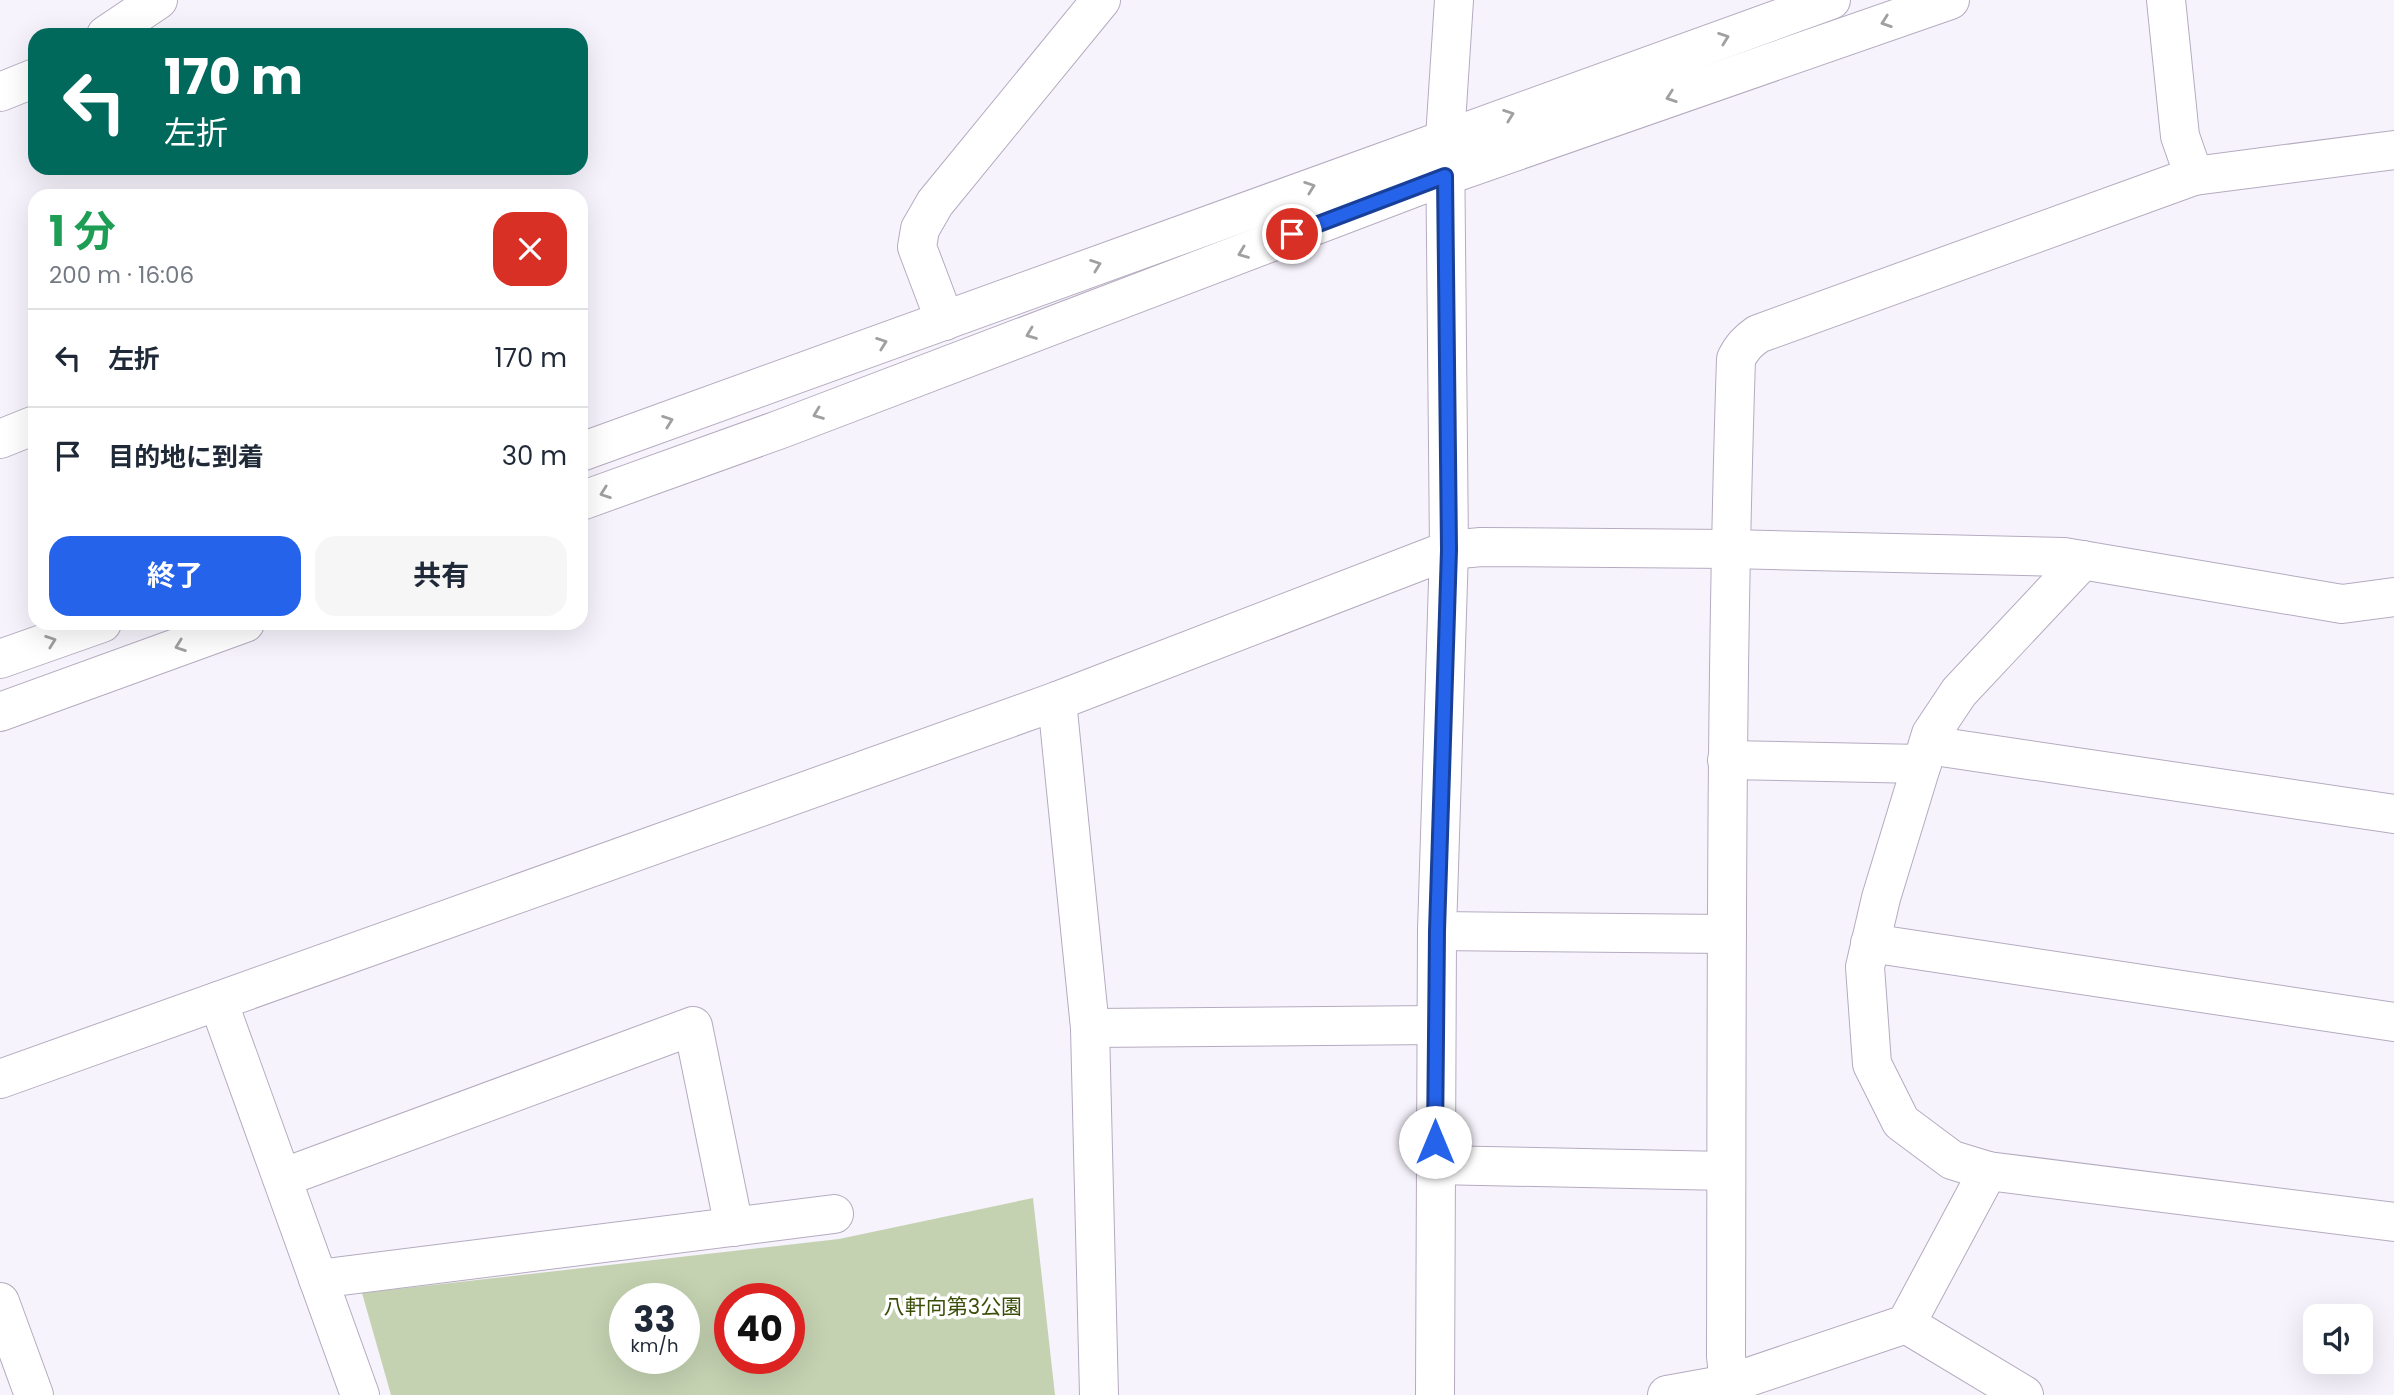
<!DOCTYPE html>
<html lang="ja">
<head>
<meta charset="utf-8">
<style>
	:root { --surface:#fff; --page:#f6f6f7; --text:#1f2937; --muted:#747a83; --line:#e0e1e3; --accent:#2563eb }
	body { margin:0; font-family:Poppins,"Noto Sans JP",sans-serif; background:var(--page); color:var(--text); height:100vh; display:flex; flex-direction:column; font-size:26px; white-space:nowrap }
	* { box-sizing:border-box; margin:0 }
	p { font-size:23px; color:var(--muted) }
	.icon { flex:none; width:38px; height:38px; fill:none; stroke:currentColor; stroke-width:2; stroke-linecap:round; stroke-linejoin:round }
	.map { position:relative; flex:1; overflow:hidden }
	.details { position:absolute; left:28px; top:189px; width:560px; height:441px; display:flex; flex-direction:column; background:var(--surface); border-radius:21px; box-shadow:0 7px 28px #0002 }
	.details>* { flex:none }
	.hud { position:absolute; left:28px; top:28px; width:560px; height:147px; border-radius:21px; box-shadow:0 7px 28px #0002; background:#00695c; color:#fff; overflow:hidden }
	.controls { position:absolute; left:2303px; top:1304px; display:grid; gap:14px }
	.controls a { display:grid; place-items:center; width:70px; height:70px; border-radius:14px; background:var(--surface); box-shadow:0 7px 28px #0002; font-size:35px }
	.speed { position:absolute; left:609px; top:1283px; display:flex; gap:14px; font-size:35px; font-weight:700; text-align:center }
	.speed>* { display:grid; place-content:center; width:91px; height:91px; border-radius:50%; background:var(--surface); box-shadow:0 7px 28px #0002; line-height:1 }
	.speed small { font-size:18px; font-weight:400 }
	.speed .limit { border:10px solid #d22; background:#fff; color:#111 }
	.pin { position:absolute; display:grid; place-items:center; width:60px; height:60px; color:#fff; margin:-30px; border:4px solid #fff; border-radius:50%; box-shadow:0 2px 7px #0007 }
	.me { position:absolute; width:77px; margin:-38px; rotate:0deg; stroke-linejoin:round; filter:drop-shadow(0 0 5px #0008) }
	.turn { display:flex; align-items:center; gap:24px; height:147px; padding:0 21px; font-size:32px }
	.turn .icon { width:91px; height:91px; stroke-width:2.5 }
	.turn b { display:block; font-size:49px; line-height:60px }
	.round { display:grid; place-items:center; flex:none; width:74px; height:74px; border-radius:21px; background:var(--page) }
	.head { display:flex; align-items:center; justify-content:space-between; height:119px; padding:0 21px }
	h1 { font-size:42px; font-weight:700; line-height:52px; color:#1e9e55 }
	.cta { display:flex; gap:14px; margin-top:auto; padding:14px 21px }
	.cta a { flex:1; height:80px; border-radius:21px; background:var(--accent); color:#fff; font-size:28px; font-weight:700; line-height:80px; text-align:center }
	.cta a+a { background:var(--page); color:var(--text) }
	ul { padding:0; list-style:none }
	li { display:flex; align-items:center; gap:21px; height:98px; padding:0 21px; border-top:2px solid var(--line) }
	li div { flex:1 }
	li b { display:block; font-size:26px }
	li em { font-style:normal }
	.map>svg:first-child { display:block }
	.green { fill:#c4d2b1; fill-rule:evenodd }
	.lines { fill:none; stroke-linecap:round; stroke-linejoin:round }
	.minor-casing { stroke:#b5abc0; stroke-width:40 }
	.minor { stroke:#fff; stroke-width:38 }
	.oneway { stroke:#a09fa2 }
	.route-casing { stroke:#184099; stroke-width:18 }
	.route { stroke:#2563eb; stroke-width:12 }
	.labels { text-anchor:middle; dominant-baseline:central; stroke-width:7; stroke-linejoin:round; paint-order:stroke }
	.park-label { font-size:21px; fill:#3a4e07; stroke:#fff }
</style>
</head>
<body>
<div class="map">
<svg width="2394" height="1395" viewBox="0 0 2394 1395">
	<rect width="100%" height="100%" fill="#f7f3fc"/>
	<path class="green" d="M1033,1198L1055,1395H391L362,1293L839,1239ZM625,1298H684V1358H625ZM730,1298H789V1358H730Z"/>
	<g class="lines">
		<g class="minor-casing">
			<g id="minor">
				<polyline points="2166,0 2180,136 2194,176"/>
				<polyline points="106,35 158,0"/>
				<polyline points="0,92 35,78"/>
				<polyline points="945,321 917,247 920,229 935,203 1101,0"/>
				<polyline points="0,439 35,425"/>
				<polyline points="581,452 1831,0"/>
				<polyline points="581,501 781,429 1445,176 1950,0"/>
				<polyline points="2083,560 1959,692 1931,734 1881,898 1865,967 1872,1064 1901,1122 1952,1160 1988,1171 2394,1222"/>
				<polyline points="0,659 102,623"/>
				<polyline points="1057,701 1090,1028 1099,1395"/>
				<polyline points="0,712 245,623"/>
				<polyline points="1928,745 2394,814"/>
				<polyline points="1727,760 1922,764"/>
				<polyline points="1437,931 1727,934"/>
				<polyline points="1870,943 2394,1022"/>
				<polyline points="218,1001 360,1395"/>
				<polyline points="1090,1028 1436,1025"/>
				<polyline points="0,1079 1057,701 1449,550 1481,547 1730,549 2064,557 2342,604 2394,597"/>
				<polyline points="1435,1165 1726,1171"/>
				<polyline points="282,1178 693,1026 734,1227"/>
				<polyline points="318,1279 834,1214"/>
				<polyline points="0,1302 34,1395"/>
				<polyline points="1906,1324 2024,1395"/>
				<polyline points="1435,1395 1437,931 1449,550 1445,138 1454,0"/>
				<polyline points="1667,1395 1728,1384 1906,1324 1988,1171"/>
				<path d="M1730,1395L1726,1356C1727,1024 1725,691 1736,359C1742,347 1748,341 1758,334L2194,176L2394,150"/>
			</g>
		</g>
		<use href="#minor" class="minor"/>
	</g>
	<defs><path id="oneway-chevron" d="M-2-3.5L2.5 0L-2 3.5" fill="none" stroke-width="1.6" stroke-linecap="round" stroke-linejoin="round" transform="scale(1.75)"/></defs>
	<g class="oneway">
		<use href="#oneway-chevron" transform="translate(1886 22) rotate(161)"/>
		<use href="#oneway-chevron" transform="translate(1724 38) rotate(-20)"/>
		<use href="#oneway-chevron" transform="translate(1671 97) rotate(161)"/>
		<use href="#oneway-chevron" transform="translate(1509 115) rotate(-20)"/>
		<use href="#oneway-chevron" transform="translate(1310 187) rotate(-20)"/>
		<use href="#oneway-chevron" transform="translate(1243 253) rotate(159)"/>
		<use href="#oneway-chevron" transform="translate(1096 265) rotate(-20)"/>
		<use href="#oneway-chevron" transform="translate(1031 334) rotate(159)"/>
		<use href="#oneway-chevron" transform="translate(882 343) rotate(-20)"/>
		<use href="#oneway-chevron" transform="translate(818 414) rotate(159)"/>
		<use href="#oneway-chevron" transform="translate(668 421) rotate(-20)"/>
		<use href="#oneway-chevron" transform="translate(605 493) rotate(160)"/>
		<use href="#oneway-chevron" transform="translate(51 641) rotate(-20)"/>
		<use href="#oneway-chevron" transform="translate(180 646) rotate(160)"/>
	</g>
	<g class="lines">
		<g class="route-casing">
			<polyline id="route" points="1292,234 1445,176 1449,550 1437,931 1435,1142"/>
		</g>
		<use href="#route" class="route"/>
	</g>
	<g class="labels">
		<g class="park-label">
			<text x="953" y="1306">八軒向第3公園</text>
		</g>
	</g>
</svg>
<div class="controls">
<a><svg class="icon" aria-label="sound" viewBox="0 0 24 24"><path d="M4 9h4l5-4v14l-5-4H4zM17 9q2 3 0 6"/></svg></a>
</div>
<div class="speed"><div>33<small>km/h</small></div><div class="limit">40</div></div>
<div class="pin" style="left:1292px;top:234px;background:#d93025"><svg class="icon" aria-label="arrive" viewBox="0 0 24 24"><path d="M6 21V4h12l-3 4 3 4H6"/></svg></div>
<svg class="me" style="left:1435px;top:1142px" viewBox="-20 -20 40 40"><circle r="19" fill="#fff"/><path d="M0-13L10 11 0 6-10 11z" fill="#2563eb"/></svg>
<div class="hud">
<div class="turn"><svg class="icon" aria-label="left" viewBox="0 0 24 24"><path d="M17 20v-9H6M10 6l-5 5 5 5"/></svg><div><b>170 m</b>左折</div></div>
</div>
<section class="details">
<div class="head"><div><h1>1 分</h1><p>200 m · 16:06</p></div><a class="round" style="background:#d93025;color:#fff"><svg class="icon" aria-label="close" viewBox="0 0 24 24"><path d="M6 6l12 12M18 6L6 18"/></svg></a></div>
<ul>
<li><svg class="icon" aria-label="left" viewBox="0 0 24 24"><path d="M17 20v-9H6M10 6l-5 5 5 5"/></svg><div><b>左折</b></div><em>170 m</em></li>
<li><svg class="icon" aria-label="arrive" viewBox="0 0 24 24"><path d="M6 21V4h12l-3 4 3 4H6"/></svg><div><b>目的地に到着</b></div><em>30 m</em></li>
</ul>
<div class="cta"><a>終了</a><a>共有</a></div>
</section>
</div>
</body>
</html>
